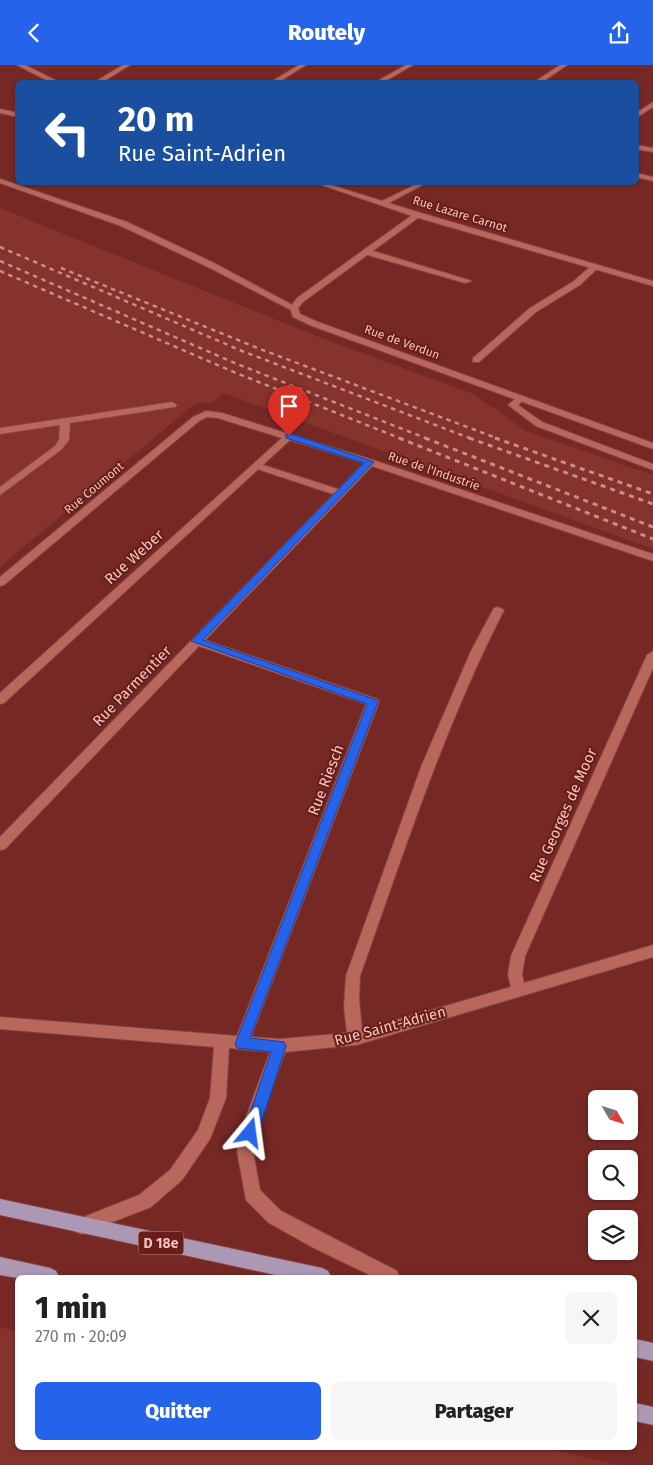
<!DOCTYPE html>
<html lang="fr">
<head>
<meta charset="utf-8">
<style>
	:root { --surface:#fff; --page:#f6f6f6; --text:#222; --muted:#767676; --accent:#2563eb }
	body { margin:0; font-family:"Fira Sans",sans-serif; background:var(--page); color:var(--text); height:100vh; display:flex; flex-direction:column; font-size:19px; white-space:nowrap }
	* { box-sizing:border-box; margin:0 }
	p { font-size:16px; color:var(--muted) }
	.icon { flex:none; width:28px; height:28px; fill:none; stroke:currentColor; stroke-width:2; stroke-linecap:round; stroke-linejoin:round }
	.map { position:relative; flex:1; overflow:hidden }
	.drawer { position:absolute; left:15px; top:1210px; width:622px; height:175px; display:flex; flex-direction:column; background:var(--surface); border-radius:8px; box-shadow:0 1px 4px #0004 }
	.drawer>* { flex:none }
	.top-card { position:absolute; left:15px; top:15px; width:624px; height:105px; border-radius:8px; box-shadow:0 1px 4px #0004; background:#1a4fa0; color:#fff; overflow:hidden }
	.needle { width:32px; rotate:129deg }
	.buttons { position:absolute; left:588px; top:1025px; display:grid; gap:10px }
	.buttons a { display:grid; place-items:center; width:50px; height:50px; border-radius:8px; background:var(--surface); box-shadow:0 1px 4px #0004; font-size:25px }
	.pin { position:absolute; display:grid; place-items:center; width:42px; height:42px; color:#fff; margin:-51px -21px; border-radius:50% 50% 50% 0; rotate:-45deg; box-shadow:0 0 5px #0007 }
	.pin .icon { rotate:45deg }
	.me { position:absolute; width:55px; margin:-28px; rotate:16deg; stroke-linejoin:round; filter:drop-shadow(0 0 4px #0008) }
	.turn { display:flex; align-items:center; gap:18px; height:105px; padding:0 20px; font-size:22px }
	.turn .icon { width:65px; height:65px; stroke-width:2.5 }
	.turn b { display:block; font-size:35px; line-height:42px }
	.round { display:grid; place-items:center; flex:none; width:52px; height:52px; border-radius:8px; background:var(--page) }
	.headline { display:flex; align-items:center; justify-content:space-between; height:85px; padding:0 20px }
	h1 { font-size:30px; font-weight:800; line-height:38px }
	.button { display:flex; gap:10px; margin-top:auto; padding:10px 20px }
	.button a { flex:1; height:58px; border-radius:8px; background:var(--accent); color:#fff; font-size:20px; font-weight:800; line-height:58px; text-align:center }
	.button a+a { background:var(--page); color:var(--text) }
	header { display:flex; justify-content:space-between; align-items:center; height:65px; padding:0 20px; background:var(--accent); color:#fff; font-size:22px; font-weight:800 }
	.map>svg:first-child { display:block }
	.built { fill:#86322d }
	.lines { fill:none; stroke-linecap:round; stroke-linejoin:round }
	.service-casing { stroke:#884443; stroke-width:2 }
	.minor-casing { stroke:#884443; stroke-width:2 }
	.tertiary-casing { stroke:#884443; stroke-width:2 }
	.primary-casing { stroke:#884443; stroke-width:2 }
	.service { fill:#b9665d; fill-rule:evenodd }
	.minor { fill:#b9665d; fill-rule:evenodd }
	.tertiary { fill:#b9665d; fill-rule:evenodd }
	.primary { fill:#ac98b5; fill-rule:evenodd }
	.rail-far1 { stroke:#c88f8a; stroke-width:2.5; stroke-dasharray:4.5 4.5; stroke-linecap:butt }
	.rail { stroke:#c88f8a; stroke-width:3; stroke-dasharray:5 5; stroke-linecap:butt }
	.route { fill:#2563eb; stroke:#184099 }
	.labels { text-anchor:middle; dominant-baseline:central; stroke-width:4; stroke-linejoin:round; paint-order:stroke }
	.far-street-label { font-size:12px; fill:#f4c5bf; stroke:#681d19 }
	.shield { fill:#681d19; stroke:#ca938d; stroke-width:1 }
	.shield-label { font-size:14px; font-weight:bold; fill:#f4c5bf }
	.street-label { font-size:15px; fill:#f4c5bf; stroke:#681d19 }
</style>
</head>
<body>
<header><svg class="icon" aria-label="back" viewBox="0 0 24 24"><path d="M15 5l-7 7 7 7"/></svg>Routely<svg class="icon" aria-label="share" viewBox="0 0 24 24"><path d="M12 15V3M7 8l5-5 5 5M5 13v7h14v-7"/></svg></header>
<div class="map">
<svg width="653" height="1400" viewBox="0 0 653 1400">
	<rect width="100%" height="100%" fill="#752824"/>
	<g class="built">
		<polygon points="0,143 314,270 473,329 526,366 653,410 653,484 223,328 212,338 197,337 0,502"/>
		<polygon points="0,1262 17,1266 18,1382 539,1382 618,1400 0,1400"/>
	</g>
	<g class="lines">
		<g class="service-casing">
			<g id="service">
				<polygon points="0,114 127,157 214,198 298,243 291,245 208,202 121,161 0,118"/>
				<polygon points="364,185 370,185 472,216 465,218 364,189"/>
				<polygon points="520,330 525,333 518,340 542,357 653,399 653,405 536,361 508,340"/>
				<polygon points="172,337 177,340 175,342 70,358 69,375 61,385 0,430 0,422 55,381 59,375 60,360 0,369 0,363"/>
				<polygon points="257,398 344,426 345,428 344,430 336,430 254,403 252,401"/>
			</g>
		</g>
		<g class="minor-casing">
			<g id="minor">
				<polygon points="123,0 130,0 101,18 93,18"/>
				<polygon points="406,0 413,0 382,18 374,18"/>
				<polygon points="560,0 567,0 541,18 533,18"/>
				<polygon points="277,13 291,17 292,18 275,16"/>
				<polygon points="653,37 653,42 636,53 636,48"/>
				<polygon points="0,44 18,48 18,52 0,48"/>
				<polygon points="636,80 653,83 653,87 636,84"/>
				<polygon points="636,108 653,112 653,116 636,112"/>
				<polygon points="419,118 426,118 385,140 378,138"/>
				<polygon points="415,148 422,150 303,237 298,243 300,249 318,257 653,378 653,384 312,261 293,252 290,243 297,233"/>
				<polygon points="592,200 599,202 580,220 536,247 479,297 473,297 473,293 530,243 574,216"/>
				<path d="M206,346L222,348L373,395L653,489V496L372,401L205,575L377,634L379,637L251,972L280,974L347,968L344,942L346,911L421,702L471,586L494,543L498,542L504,545C444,662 404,787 360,911L359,934L362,965L511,922L508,910L511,891L647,590L653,586V603L525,891L522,910L524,918L653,880V892L356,980L285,987L263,1049L253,1086L260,1125L281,1146L397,1206L399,1212H374L312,1182L269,1158L246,1135L237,1086L247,1049L270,987L229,983L226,1033L210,1074L182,1115L151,1142L82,1169L76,1167L74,1161L76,1155L139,1130L170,1105L198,1065L210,1033L214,982L0,964V952L237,971L366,639L199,581L5,784L0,785V772L364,398L290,375L4,638L0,639V628L282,373L218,353L207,352L199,356L4,520L0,521V512L193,352Z"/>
			</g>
		</g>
		<g class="tertiary-casing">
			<g id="tertiary">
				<polygon points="17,0 25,0 61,18 52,18"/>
				<polygon points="299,0 306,0 277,18 269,18"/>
				<polygon points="316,118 324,118 421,148 653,216 653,221 415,152"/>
			</g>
		</g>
		<g class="primary-casing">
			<g id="primary">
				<polygon points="0,1134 322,1203 328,1206 331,1212 285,1212 0,1150"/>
				<polygon points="0,1192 50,1203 56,1206 59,1212 18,1213 0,1210"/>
				<polygon points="635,1274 653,1278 653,1296 635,1292"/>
				<polygon points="635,1338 653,1342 653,1360 635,1356"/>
			</g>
		</g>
		<use href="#service" class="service"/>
		<use href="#minor" class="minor"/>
		<use href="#tertiary" class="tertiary"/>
		<use href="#primary" class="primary"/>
		<g class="rail-far1">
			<polyline points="0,182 242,286 472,374"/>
			<polyline points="0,196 237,299 428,374"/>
			<polyline points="61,203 260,284 499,374"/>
			<polyline points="0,206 236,308 402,374"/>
		</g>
		<g class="rail">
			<polyline points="399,373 653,474"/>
			<polyline points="425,373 653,462"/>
			<polyline points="469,373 653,439"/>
			<polyline points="495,373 653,429"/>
		</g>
	</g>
	<polygon class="route" points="286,369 292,369 374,397 203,575 377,635 378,637 250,973 284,977 286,981 258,1068 255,1072 250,1074 245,1072 243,1068 271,987 237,983 235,979 367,639 191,576 364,398 286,373"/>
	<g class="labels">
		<g class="far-street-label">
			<text transform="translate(460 149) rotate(17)">Rue Lazare Carnot</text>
			<text transform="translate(402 277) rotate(20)">Rue de Verdun</text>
			<text transform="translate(434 406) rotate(19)">Rue de l'Industrie</text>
			<text transform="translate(94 423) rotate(-40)">Rue Coumont</text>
		</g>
		<rect class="shield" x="138.5" y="1166.5" width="45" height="23" rx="4"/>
		<g class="shield-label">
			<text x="161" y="1178">D 18e</text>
		</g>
		<g class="street-label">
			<text transform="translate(134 492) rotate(-42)">Rue Weber</text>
			<text transform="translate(132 621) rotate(-46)">Rue Parmentier</text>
			<text transform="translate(326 715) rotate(-69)">Rue Riesch</text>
			<text transform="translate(563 750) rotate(-66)">Rue Georges de Moor</text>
			<text transform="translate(390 961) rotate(-15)">Rue Saint-Adrien</text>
		</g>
	</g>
</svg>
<div class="buttons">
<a><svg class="needle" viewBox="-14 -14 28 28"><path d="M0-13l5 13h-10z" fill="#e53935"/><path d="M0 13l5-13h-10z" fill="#767676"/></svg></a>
<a><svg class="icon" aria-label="search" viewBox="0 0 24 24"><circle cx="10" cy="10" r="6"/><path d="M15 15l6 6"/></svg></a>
<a><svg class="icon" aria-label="layers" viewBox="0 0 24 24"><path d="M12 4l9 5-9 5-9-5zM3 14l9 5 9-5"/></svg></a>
</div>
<div class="pin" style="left:289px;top:371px;background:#d93025"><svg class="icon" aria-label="arrive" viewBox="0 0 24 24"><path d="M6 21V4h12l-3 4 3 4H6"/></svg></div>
<svg class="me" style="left:250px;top:1068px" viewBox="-20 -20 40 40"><path d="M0-17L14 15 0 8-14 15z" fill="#2563eb" stroke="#fff" stroke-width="4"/></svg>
<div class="top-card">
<div class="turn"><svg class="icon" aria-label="left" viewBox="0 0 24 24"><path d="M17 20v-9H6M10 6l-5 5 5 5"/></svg><div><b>20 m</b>Rue Saint-Adrien</div></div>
</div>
<section class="drawer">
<div class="headline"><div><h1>1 min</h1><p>270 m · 20:09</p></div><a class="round"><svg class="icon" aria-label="close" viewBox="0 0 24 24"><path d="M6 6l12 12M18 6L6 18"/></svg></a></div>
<div class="button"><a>Quitter</a><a>Partager</a></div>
</section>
</div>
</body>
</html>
